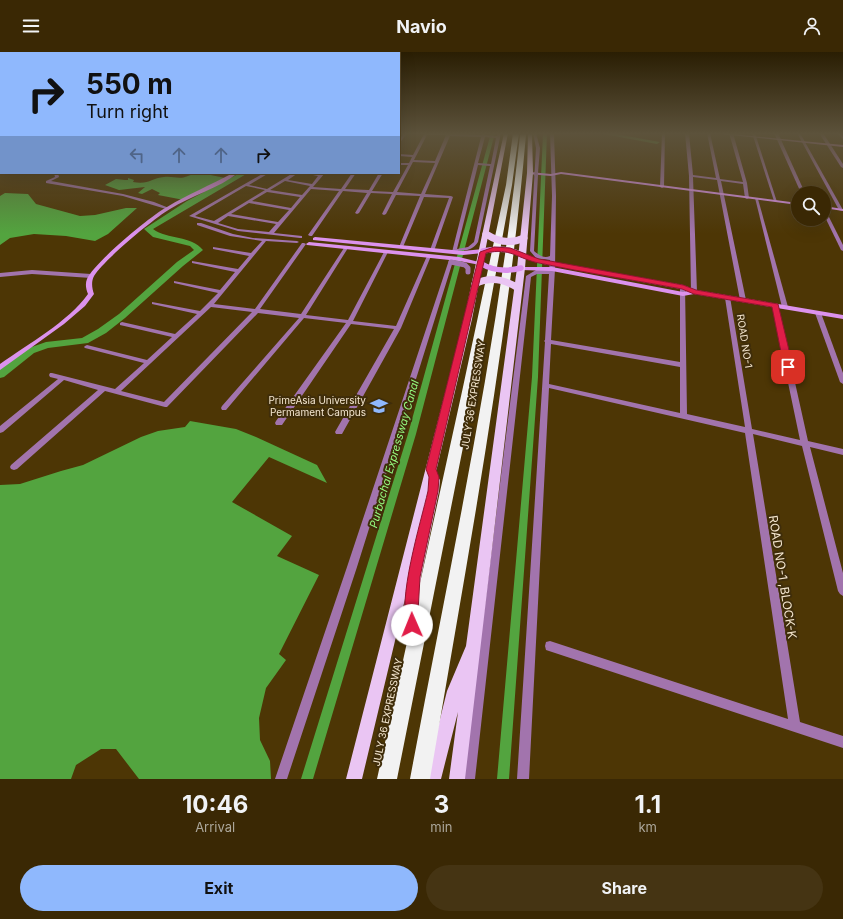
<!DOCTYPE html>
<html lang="en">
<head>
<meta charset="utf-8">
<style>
	:root { --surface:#3a2804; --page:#453413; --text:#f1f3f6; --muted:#aba69a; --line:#544426; --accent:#8fb8fd }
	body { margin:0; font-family:Inter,sans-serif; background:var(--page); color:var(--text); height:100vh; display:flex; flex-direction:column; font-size:15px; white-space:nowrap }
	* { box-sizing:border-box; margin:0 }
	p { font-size:13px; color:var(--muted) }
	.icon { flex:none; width:22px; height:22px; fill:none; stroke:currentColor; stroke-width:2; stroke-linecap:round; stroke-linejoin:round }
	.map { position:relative; height:727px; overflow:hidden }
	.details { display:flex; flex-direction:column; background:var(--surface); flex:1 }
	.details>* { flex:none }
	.guide { position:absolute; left:0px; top:0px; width:400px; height:122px; box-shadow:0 4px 16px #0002,0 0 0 1px var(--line); background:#8fb8fd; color:#111; overflow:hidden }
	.buttons { position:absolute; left:791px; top:134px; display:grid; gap:8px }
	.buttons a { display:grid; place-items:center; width:40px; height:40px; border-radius:50%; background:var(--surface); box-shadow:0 4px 16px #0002,0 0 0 1px var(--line); font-size:20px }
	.pin { position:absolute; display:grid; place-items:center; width:34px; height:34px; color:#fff; margin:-17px; border-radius:8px; box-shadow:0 2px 6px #0006 }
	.me { position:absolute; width:44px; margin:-22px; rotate:359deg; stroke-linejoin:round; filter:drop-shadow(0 0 3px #0008) }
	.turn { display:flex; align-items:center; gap:14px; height:84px; padding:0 20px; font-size:18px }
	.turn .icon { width:52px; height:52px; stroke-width:2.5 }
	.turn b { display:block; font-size:28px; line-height:34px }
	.lanes { display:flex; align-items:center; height:38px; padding:0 20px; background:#0003; justify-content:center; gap:20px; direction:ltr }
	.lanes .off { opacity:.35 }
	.eta { display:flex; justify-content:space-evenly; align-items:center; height:68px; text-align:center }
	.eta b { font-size:24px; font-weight:700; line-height:28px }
	.button { display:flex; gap:8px; margin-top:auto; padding:8px 20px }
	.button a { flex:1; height:46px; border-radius:24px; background:var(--accent); color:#111; font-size:16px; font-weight:700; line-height:46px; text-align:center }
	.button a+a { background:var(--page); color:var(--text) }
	header { display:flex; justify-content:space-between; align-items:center; height:52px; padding:0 20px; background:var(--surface); font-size:18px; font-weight:700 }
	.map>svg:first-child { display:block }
	.water { fill:#53a43f }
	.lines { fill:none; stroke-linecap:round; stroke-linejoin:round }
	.canal { fill:#53a43f; fill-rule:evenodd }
	.river { fill:#53a43f; fill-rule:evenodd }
	.street { fill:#a274ad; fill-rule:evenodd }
	.secondary { fill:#dc92ed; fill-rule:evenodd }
	.primary { fill:#eac5f3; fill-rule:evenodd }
	.highway { fill:#f2f2f2; fill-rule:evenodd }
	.street-bridge-far1 { stroke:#a274ad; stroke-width:3.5 }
	.street-bridge { stroke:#a274ad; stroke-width:5 }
	.secondary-bridge { stroke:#dc92ed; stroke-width:5.5 }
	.primary-bridge { stroke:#eac5f3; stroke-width:7 }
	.route { fill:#e11d48; stroke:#92132f }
	.labels { text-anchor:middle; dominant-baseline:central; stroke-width:4; stroke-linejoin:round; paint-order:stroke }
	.street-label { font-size:10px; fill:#f4e6cf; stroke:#3f2d0a }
	.poi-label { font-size:10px; fill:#f4e6cf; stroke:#3f2d0a; text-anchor:end }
	.water-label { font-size:11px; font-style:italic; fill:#96fc7f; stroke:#3f2d0a }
	.near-street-label { font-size:12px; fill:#f4e6cf; stroke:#3f2d0a }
</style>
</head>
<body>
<header><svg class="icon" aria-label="menu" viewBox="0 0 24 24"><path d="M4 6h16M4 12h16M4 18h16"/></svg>Navio<svg class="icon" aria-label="person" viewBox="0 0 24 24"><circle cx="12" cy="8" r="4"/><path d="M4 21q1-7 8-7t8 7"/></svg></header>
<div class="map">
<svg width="843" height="727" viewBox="0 0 843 727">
	<rect width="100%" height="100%" fill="#4d3605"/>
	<g class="water">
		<path d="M193,122H206L225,126L184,148L158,143L160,141L152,137L142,142L138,141L145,135L119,138L105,133L116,127L125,128H128V126L134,128L133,130C149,133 151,126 164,125C177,124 178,129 193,122Z"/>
		<polygon points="5,141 28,142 36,152 80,164 95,163 126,156 137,156 108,182 95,189 66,184 34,182 10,186 0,193 0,144"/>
		<polygon points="190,369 236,377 256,385 317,413 327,431 269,405 232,450 292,484 277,504 319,523 279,602 286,608 266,636 259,666 260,688 270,709 271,727 139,727 116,697 101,697 76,713 71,727 0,727 0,433 20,432 61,419 83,413 141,385 158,379 185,375"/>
	</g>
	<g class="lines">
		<g class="canal">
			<polygon points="491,81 495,81 416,382 313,727 301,727 408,382"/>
			<polygon points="543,81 547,81 538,325 509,727 497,727 532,325"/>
		</g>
		<g class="river">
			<polygon points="598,81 610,81 660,90 657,92"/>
			<path d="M240,121H248L153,177C168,188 191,183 203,198L183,214L125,266L106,281L88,291L48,296L34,301L4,325L0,326V316L26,297L46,290L82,286L98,277L119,262L177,210L194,198L190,194L153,185L144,177L187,149Z"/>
		</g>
		<g class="street">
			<polygon points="404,81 407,81 399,92 399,88"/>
			<path d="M414,81L447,82L450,81V82L482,83L483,81H485V83L497,84L498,81H501L478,190C469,203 462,195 454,201L452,200L481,85L450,84L425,142L451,144L453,145L434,199L430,198L449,146L424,145L403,195L401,196L399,195L420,144L396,143L386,162L384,163L382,162L392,142L371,141L359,161L357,162L355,161L367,141L343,139L312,184H310L308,183L339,139L311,137L274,181L302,184V186H300L238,179L189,164L264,121H269L249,133L267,137L293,121H298L288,128L312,132L318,124L303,121H325L313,135L341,137L352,121H356L345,137L369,138L379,121H383L372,139L393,140L408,113H399V111H409L412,105L399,104V102L413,103L424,82H415ZM427,83H446L435,109L414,108ZM485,85L496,86L491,112L478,111ZM413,110L435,111L421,142L397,140ZM478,113L490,114L474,190L468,195L457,197ZM285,129L310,134L302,143L270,138ZM246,134L265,138L214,169L195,164ZM267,140L300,145L291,156L252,149ZM249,151L289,158L278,170L231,162ZM228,164L276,172L269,180L238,177L218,171Z"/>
			<path d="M533,81H536L540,96L538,121L537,122L538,123L534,199C539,203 544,207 550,204L552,144L550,81H554L556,144L555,217L551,288L680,310V235L681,234H685L687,362L745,375L725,246L726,245H730L752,377L800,388L772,254L775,252L778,254L808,389L843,397V403L810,395L843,521V544L840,542L838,539L802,394L753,382L800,670L843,684V696L546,598L545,594L546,590L550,589L788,667L745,381L549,336L529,727H517L545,290L544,289L545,288L549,222H537L531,225L475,727H463L526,224L536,218H549L550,208L536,206L530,199L536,96ZM551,292L680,315V361L549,332Z"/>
			<polygon points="662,81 665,81 664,135 662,136 660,135"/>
			<polygon points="685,81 689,81 693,123 716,126 707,81 710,81 720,127 743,130 729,81 733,81 747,131 749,146 747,147 745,146 743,132 721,129 746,248 745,249 741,249 740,248 717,128 693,125 697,240 694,242 691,240 689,124"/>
			<polygon points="752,81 755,81 777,150 774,149"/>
			<polygon points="774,81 778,81 805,141 801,141"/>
			<polygon points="797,81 800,81 843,158 843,159 839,158"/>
			<polygon points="819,81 823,81 843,112 843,116 841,115"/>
			<polygon points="837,81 840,81 843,84 843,87"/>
			<rect x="0" y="106" width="1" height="2"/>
			<polygon points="54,121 58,121 59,125 51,129 123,142 154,150 169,156 166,157 123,144 46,131 46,129 55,125"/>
			<polygon points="755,146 758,147 788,255 787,256 785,257 782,255"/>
			<polygon points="824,158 826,159 843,193 843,199 841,198 824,163"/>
			<path d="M197,171H201L233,182L253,186L297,189L299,190L297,191L266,189L214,252L255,257L302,191H304L306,192L260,257L301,262L344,196L346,195L348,196L306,263L348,268L384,200L386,199L388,200L353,269L396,274L427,204L429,203L431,204L401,276L342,382H336L335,380L394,277L351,272L282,373H276L275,371L276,369L346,271L304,266L226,358H222L221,356L222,354L299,266L258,261L167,355H165L105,339L17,417L14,418L11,417L10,415L11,413L98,338L64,328L3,380L0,381V374L58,327L50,325L49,323L50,321H52L115,337L144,311L85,296L84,295L85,294L87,293L147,308L172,285L120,273V271L122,270L175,282L197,262L152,252V250L200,259L218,241L174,231V229L220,238L235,220L192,211V209L238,217L249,204L213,197V195L251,201L262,189L230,184L197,173ZM211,255L252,260L164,350L121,339Z"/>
			<polygon points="450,205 454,206 357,515 287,727 275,727 347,515"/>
			<polygon points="32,218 91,222 94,224 91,226 32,222 0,225 0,221"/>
			<polygon points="818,259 821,261 843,321 843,332 840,330 815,261"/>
		</g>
		<g class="secondary">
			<polygon points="712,81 722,81 843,93 843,95"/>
			<polygon points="530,120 551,122 561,120 798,151 798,153 561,122 551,124 528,122 528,121"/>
			<path d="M233,121H238C219,136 191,144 170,157C153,167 104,208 94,224C91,230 92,236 94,242L85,254L64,272L0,318V312C28,292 68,270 88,242C86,237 85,232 87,227C94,211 150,164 167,155C188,142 211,133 233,121Z"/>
			<polygon points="824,154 843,157 843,159 824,156"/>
			<polygon points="315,185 463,199 483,197 486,199 483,201 463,203 313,188 313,186"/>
			<polygon points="309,190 459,205 483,211 480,213 459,209 307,193 306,192"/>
			<polygon points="522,201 539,208 683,233 696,238 843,263 843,267 694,242 683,244 552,219 521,218 519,217 519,215 552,215 683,240 687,239 681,237 538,211 520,204 519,203"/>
		</g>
		<g class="primary">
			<path d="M504,81H508L472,267L435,424L438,425L440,428L439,439L421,525L418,559L420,581L418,586L413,588L408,586C403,574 404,560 405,547L362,727H346L464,267Z"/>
			<polygon points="528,81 532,81 533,121 525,216 465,727 449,727 458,660 441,727 425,727 447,639 466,594 517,216 527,121"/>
		</g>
		<g class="highway">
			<polygon points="513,81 519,81 512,133 475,335 397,727 377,727 463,335 506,133"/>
			<path d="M523,81L526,83C507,299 466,513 430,727H410C450,513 497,299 520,83Z"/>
		</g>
		<polyline class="street-bridge-far1" points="536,121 536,123"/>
		<polyline class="street-bridge" points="451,210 465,213 468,216 468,220"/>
		<g class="secondary-bridge">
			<path d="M483,199C497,196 510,196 522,203"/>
			<path d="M480,211C493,219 506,220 521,216"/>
		</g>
		<g class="primary-bridge">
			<path d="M486,182C498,190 511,192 524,186"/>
			<path d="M475,232C490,224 504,227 518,236"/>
		</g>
	</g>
	<linearGradient id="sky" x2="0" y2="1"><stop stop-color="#2a1e03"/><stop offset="0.45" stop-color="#5c523b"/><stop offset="1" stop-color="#5c523b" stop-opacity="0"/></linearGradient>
	<rect width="843" height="182" fill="url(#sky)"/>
	<path class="route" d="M494,195L510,196L539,207L683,233L696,238L778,252L793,315L788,318L784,315L772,255L694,242L682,237C634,228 586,221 539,211C518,207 510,195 486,201L436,417L439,425L438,439L420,525L418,560L419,573L417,577L412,579L408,577C396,550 421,470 428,439L429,425L426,417L480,200Z"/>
	<defs>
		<g id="university-bare" transform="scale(1.38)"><path d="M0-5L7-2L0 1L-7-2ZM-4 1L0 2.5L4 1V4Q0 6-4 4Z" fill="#8fb8fd" stroke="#3f2d0a" stroke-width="2.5" paint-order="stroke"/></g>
	</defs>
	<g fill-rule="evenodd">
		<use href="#university-bare" x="379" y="354"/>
	</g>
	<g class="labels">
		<g class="street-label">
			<text transform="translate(745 289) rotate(81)">ROAD NO-1</text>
			<text transform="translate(473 343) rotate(-81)">JULY 36 EXPRESSWAY</text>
			<text transform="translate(387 660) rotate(-78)">JULY 36 EXPRESSWAY</text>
		</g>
		<g class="poi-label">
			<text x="366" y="348">PrimeAsia University<tspan x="366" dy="12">Permament Campus</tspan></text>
		</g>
		<g class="water-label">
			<text transform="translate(394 402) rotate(-74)">Purbachal Expressway Canal</text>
		</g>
		<g class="near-street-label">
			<text transform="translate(783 525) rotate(81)">ROAD NO-1 ,BLOCK-K</text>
		</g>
	</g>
</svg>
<div class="buttons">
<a><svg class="icon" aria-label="search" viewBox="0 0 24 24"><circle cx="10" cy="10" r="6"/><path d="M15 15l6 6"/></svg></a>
</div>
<div class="pin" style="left:788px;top:315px;background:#d93025"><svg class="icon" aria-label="arrive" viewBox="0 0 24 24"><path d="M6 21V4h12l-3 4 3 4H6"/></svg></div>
<svg class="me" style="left:412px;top:573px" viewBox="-20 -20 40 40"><circle r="19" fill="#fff"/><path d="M0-13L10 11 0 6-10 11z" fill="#e11d48"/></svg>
<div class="guide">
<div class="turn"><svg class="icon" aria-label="right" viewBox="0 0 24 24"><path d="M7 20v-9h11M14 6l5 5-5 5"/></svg><div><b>550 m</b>Turn right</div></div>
<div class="lanes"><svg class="icon off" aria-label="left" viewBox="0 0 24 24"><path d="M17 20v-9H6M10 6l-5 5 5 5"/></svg><svg class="icon off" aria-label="ahead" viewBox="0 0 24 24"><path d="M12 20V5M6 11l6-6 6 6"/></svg><svg class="icon off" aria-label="ahead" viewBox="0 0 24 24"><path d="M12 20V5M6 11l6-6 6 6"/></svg><svg class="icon" aria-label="right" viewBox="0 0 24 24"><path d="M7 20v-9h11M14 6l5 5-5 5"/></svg></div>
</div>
</div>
<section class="details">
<div class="eta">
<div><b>10:46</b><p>Arrival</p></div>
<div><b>3</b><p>min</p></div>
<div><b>1.1</b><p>km</p></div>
</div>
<div class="button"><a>Exit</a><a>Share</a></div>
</section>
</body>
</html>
